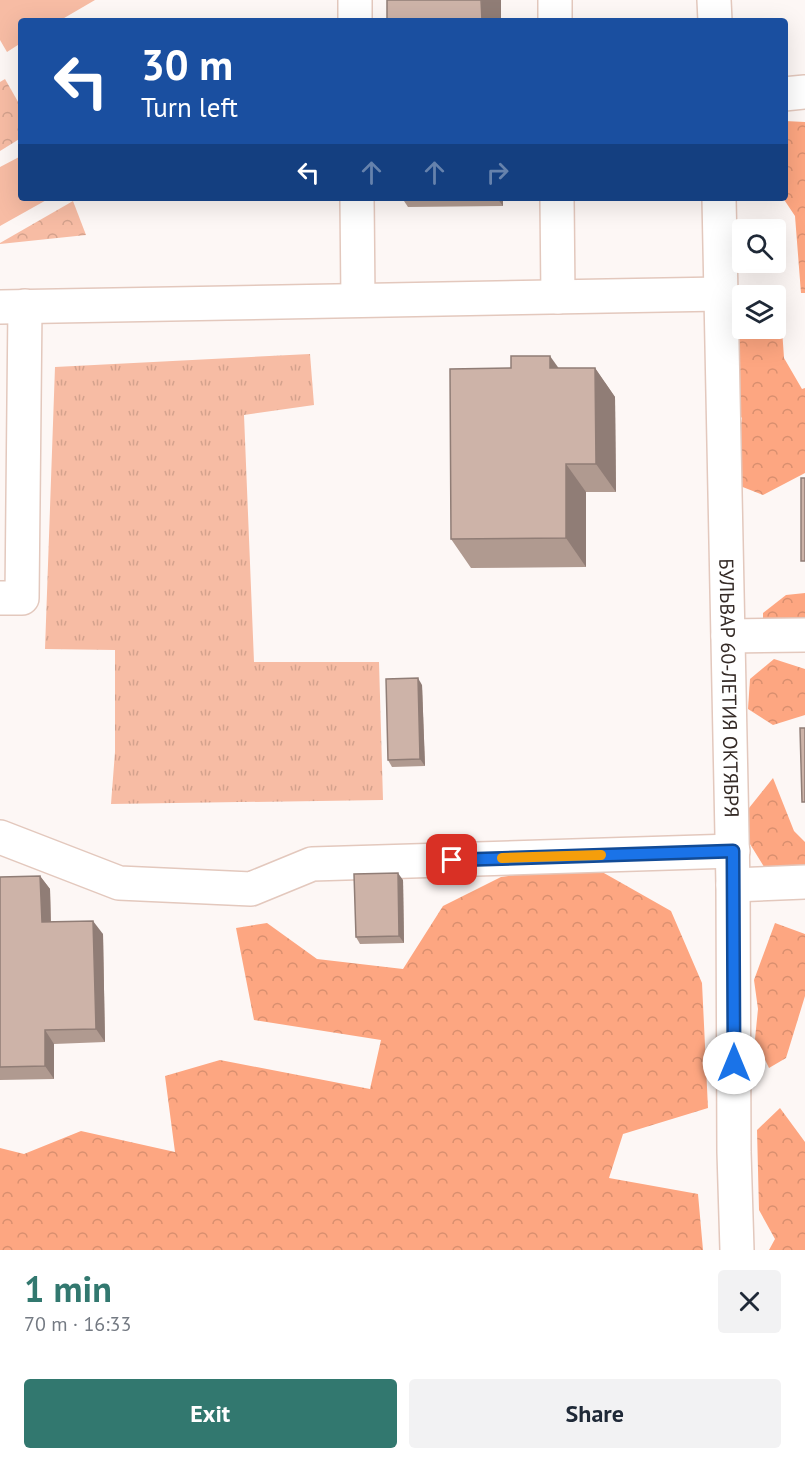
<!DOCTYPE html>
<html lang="en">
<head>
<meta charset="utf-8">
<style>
	:root { --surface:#fff; --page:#f2f2f3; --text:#1f2937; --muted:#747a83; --accent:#32786f }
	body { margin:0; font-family:"PT Sans",sans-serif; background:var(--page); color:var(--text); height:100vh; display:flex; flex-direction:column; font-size:22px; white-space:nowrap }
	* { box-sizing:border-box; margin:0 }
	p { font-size:20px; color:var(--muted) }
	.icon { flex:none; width:33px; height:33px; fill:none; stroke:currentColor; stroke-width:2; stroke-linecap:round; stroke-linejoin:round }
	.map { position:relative; height:1250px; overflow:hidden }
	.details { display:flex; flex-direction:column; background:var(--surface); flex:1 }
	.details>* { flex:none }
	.top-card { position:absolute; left:18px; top:18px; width:770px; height:183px; border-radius:6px; box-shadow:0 6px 24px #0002; background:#1a4fa0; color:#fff; overflow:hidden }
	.tools { position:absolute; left:732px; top:219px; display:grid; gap:12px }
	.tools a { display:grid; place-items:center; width:54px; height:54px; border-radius:6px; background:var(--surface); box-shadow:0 6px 24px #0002; font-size:30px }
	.pin { position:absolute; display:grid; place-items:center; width:51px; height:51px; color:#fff; margin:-26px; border-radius:12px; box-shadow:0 3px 9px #0006 }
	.me { position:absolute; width:66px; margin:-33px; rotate:0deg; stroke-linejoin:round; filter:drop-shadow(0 0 4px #0008) }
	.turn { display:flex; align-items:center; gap:21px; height:126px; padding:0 24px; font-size:27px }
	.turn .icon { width:78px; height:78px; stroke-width:2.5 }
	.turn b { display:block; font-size:42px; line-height:51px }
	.lanes { display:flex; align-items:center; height:57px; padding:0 24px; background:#0003; justify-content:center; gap:30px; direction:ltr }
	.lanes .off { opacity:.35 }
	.round { display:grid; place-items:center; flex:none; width:63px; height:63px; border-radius:6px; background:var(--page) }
	.overview { display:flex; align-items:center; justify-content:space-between; height:102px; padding:0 24px }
	h1 { font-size:36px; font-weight:700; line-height:45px; color:var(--accent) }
	.button { display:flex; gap:12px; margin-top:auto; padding:12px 24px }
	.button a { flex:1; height:69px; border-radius:6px; background:var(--accent); color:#fff; font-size:24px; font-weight:700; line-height:69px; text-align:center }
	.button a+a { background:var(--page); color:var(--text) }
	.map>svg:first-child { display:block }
	.grass { fill:url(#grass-tufts) }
	.forest { fill:url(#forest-crowns) }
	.park { fill:url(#park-crowns) }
	.garden { fill:#f7bca4 }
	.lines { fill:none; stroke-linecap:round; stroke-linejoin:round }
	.minor-casing { stroke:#e3c8bd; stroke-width:36 }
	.minor { stroke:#fff; stroke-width:33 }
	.wall { fill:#b09a90 }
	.shaded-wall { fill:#907d76 }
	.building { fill:#cdb3a8; stroke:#907d76; stroke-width:1.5 }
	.route-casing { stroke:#114b97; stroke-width:15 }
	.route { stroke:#1a73e8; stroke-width:10 }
	.slow { stroke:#f59e0b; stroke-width:10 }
	.labels { text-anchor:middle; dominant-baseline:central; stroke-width:5; stroke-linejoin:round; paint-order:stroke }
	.street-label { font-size:20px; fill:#342a26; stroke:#fff }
</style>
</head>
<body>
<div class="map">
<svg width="805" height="1250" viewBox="0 0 805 1250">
	<defs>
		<pattern id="grass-tufts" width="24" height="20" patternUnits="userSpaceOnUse" patternTransform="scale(1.5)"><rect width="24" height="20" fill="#f7bca4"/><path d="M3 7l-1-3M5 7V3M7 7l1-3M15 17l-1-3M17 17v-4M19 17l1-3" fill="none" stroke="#d4a28d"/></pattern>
		<pattern id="forest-crowns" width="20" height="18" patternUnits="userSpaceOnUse" patternTransform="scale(1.5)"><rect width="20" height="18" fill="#fda681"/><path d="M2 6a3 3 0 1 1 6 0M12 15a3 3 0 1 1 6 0" fill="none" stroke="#d98f6f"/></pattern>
		<pattern id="park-crowns" width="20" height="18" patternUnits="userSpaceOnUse" patternTransform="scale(1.5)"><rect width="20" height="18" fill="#f7bca4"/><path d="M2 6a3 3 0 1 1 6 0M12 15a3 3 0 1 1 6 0" fill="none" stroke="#d4a28d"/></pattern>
	</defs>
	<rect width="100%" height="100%" fill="#fdf7f5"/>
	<polygon class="grass" points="310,354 314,405 244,415 254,662 379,662 383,800 111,804 115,752 115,650 45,649 55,367"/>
	<g class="forest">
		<polygon points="785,121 805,122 805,293 801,293 795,216 783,198 784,198"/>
		<polygon points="742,304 742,328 776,328 776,313 781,314 784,358 802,389 805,388 805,473 763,495 730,482 742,418 709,385 709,347"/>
		<polygon points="805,593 805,639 763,630 763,613 786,595"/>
		<polygon points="774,659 805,669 805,715 773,725 748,709 750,679"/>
		<polygon points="773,778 794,831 805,842 805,884 766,870 737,823"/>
		<polygon points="588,864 671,911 702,983 708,1108 623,1134 609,1178 698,1194 703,1250 0,1250 0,1148 24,1154 81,1131 175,1152 165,1076 220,1060 370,1089 381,1040 254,1020 236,928 267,923 317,959 403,969 443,906 501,877"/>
		<polygon points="775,923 805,934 805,996 786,1058 769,1068 755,1039 758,1009 754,980"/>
		<polygon points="780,1108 805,1142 805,1250 769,1250 775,1239 759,1210 757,1130"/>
	</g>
	<g class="park">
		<polygon points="5,79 21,107 21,138 0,151 0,82"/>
		<polygon points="73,201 86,235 0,244 0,243"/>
	</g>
	<g class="garden">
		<polygon points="0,0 95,0 59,21 21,21 21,43 7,52 0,40"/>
		<polygon points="21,156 21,198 50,198 0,226 0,167"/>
	</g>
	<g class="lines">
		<g class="minor-casing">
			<g id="minor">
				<polyline points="355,0 355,21"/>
				<polyline points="555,0 555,21"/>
				<polyline points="714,0 715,21"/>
				<polyline points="784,94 805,92"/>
				<polyline points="357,198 358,300"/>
				<polyline points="557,198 558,297"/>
				<path id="s1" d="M719,198L733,885L734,1152L737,1250"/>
				<polyline points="0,307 721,294"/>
				<polyline points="0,598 22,598 25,306"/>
				<polyline points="728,636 805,635"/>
				<polyline points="0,837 119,883 251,889 312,864 733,851"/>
				<polyline points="733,885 805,882"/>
			</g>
		</g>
		<use href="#minor" class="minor"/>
	</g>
	<g class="wall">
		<polygon points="402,198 503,198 503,206 408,207"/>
		<polygon points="558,368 595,368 615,397 616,492 586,492 586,567 471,568 451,539"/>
		<polygon points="422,685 425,766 392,767 388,760"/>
		<polygon points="40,876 50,889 51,922 103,934 105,1042 54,1044 54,1079 0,1080 0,877"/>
		<polygon points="403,880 404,943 360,944 356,937"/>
	</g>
	<g class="shaded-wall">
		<polygon points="481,0 501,0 501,21 482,21"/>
		<polygon points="497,198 503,198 503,206"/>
		<polygon points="550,356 570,384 550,368"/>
		<polygon points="595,368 615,397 616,492 596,464"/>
		<polygon points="566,464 586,492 586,567 566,538"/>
		<polygon points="418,678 422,685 425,766 420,759"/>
		<polygon points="398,873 403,880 404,943 399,936"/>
		<polygon points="40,876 50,889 51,935 42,922"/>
		<polygon points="93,921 103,934 105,1042 96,1029"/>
		<polygon points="45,1030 54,1044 54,1079 45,1066"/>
	</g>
	<g class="building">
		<polygon points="387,0 481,0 482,21 387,21"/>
		<polygon points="511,356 550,356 550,368 595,368 596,464 566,464 566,538 451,539 450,369 511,368"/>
		<rect x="801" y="478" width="4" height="83"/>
		<polygon points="418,678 420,759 388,760 386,679"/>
		<polygon points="800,728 805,728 805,802 802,802"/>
		<polygon points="398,873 399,936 356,937 354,874"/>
		<polygon points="40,876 42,922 93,921 96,1029 45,1030 45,1066 0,1067 0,877"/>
	</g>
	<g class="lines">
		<g class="route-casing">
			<polyline id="route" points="452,860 733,851 734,1063"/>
		</g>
		<use href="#route" class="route"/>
		<polyline class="slow" points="502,858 601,855"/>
	</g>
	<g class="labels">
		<g class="street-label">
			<text stroke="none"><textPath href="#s1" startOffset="490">БУЛЬВАР 60-ЛЕТИЯ ОКТЯБРЯ</textPath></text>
		</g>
	</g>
</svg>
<div class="tools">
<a><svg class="icon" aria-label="search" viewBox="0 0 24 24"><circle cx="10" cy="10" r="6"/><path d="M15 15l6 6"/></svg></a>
<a><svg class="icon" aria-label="layers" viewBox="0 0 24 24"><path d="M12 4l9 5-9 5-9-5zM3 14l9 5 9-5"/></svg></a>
</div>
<div class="pin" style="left:452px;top:860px;background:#d93025"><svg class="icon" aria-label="arrive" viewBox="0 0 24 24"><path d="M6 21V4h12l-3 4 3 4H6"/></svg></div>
<svg class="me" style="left:734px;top:1063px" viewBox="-20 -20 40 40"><circle r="19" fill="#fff"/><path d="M0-13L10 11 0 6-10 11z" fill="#1a73e8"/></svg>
<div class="top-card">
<div class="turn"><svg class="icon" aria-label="left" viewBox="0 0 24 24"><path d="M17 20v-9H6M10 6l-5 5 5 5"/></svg><div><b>30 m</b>Turn left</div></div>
<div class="lanes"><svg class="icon" aria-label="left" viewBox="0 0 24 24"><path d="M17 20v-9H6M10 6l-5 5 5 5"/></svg><svg class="icon off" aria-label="ahead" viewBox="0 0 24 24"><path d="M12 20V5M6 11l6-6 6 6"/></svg><svg class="icon off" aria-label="ahead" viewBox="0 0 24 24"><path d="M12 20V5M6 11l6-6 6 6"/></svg><svg class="icon off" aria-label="right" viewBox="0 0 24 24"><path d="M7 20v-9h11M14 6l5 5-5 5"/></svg></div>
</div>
</div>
<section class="details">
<div class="overview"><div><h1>1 min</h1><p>70 m · 16:33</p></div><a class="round"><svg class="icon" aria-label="close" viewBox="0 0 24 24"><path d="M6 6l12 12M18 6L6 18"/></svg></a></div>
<div class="button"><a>Exit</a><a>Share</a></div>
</section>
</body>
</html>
